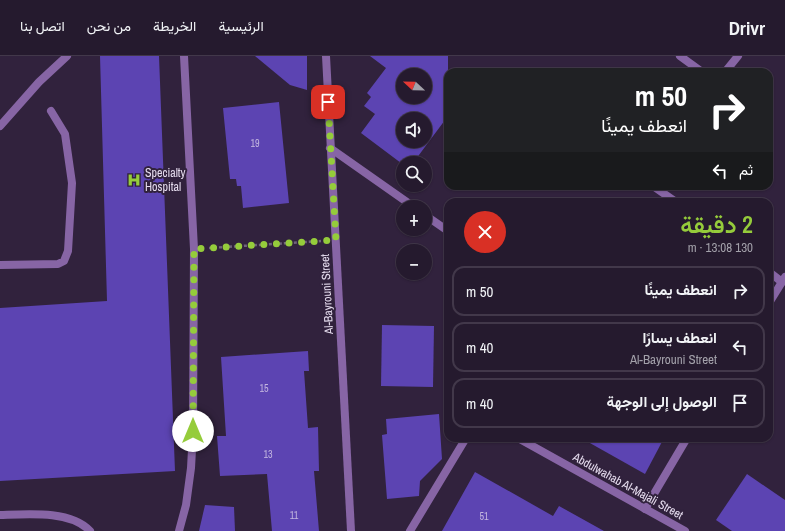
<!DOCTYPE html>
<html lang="ar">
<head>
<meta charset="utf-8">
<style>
	:root { --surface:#251a2e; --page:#2d2336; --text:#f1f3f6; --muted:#a3a1aa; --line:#42384a; --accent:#95cc3b }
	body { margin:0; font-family:"Archivo Narrow",Vazirmatn,sans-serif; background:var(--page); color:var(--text); direction:rtl; height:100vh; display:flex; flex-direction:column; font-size:15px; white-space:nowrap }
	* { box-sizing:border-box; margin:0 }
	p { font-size:13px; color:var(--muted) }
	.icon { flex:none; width:22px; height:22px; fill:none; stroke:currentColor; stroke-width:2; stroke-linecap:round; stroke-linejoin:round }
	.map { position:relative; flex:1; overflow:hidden; direction:ltr }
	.panel { position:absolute; left:444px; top:142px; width:329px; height:244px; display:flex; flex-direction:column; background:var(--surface); border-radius:12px; box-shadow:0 1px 3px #0004,0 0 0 1px var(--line); direction:rtl }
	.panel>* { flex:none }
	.hud { position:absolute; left:444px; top:12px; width:329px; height:122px; border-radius:12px; box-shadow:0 1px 3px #0004,0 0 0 1px var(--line); direction:rtl; background:#202124; color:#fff; overflow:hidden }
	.needle { width:26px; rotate:292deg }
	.buttons { position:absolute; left:396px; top:12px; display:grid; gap:8px }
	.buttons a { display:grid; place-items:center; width:36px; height:36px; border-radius:50%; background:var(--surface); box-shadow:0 1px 3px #0004,0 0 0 1px var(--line); font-size:20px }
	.pin { position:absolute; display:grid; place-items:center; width:34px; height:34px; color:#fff; margin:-17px; border-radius:8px; box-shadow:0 2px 6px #0006 }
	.me { position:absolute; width:44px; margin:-22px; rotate:0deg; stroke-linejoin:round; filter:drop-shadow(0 0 3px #0008) }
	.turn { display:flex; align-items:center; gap:14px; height:84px; padding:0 20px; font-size:18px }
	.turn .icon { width:52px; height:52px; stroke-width:2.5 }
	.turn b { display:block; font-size:28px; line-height:34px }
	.then { display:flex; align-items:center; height:38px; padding:0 20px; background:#0003; gap:8px; font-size:15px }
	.round { display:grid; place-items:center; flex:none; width:42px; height:42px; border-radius:21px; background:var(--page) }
	.headline { display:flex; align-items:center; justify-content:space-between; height:68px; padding:0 20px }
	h1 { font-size:24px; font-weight:600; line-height:30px; color:var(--accent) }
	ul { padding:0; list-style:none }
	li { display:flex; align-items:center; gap:12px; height:50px; margin:0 8px 6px; padding:0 12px; border:2px solid var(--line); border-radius:12px }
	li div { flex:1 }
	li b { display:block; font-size:15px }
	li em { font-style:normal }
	header { display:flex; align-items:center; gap:24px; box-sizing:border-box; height:56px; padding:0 20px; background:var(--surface); border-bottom:1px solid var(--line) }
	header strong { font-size:19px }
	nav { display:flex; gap:22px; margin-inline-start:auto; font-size:14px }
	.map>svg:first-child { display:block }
	.building { fill:#5c44b2; fill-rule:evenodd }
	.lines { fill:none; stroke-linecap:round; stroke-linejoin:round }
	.path { stroke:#71647c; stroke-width:2.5; stroke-dasharray:3 2; stroke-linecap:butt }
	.lane { stroke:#8765a5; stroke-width:8 }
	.street { stroke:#8765a5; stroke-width:8 }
	.route { stroke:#95cc3b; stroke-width:7; stroke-dasharray:0 12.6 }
	.labels { text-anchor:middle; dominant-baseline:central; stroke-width:4; stroke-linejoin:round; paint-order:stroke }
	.number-label { font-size:10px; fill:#c3b6df }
	.poi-label { font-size:12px; fill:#e5dcee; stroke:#31223d; text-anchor:start }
	.street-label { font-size:12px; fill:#e5dcee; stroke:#31223d }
</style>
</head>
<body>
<header>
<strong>Drivr</strong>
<nav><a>الرئيسية</a><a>الخريطة</a><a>من نحن</a><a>اتصل بنا</a></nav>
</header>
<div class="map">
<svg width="785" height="475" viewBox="0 0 785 475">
	<rect width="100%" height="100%" fill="#31223d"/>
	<g class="building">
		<polygon points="100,0 159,0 175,415 0,425 0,252 107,245"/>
		<polygon points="255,0 307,0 307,34 290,29"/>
		<path d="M370,0H448V60L413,107H401L361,77L375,58L364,50L371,41L367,37L386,12ZM403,19H425V41H403ZM403,63H425V85H403Z"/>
		<polygon points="279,46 289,147 243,152 241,130 237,130 236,123 230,123 223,52"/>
		<polygon points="382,269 434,270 433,331 381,330"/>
		<polygon points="308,295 309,315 304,315 308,372 318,371 319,415 314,415 319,475 272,475 267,418 220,420 217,380 226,380 221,301"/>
		<polygon points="439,358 442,403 420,425 419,440 387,443 382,379 387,378 386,363"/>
		<polygon points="581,382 664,382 645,418"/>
		<polygon points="475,416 553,460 559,450 604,475 442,475"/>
		<polygon points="747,418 785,444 785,475 732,475 716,464"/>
		<polygon points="205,449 234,451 235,475 199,475"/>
	</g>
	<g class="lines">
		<polyline class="path" points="209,192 321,185"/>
		<polyline class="lane" points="0,209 58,208 64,205 68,195 72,127 65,78 51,55"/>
		<g class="street">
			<polyline points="326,0 351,475"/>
			<polyline points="680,0 702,16"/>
			<polyline points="725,16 738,0"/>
			<polyline points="0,70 39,26 67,0"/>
			<polyline points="330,92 414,151"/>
			<polyline points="653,130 676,146"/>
			<polyline points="425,159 448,175"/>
			<polyline points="769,216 782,226"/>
			<polyline points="769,247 785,221"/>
			<polyline points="518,382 685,475"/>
			<polyline points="645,453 687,382"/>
			<path d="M0,459C27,458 71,454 90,475"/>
			<polyline points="179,475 186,449 191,412 193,375 194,193 184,0"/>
			<polyline points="410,475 466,382"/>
		</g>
	</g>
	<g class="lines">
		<polyline class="route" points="193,375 194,193 336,184 328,46"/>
	</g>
	<defs>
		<g id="hospital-bare" transform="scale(1.08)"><path d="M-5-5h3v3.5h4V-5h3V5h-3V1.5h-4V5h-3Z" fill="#95cc3b" stroke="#31223d" stroke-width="2.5" paint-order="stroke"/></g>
	</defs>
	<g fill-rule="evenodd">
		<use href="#hospital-bare" x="134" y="124"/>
	</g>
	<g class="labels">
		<g class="number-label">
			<text x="255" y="87">19</text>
			<text x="264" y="332">15</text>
			<text x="268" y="398">13</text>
			<text x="294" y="459">11</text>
			<text x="484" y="460">51</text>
		</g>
		<g class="poi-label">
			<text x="145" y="117">Specialty<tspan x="145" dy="14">Hospital</tspan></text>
		</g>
		<g class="street-label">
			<text transform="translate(327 238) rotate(-93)">Al-Bayrouni Street</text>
			<text transform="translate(628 430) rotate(29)">Abdulwahab Al-Majali Street</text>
		</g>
	</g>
</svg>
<div class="buttons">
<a><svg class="needle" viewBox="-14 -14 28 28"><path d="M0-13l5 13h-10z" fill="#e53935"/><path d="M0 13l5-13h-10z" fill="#a3a1aa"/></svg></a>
<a><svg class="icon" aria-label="sound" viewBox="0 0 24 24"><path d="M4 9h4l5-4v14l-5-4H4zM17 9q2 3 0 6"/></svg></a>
<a><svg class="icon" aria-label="search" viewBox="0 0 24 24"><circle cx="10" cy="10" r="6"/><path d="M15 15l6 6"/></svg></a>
<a>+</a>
<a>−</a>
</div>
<div class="pin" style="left:328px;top:46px;background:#d93025"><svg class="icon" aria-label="arrive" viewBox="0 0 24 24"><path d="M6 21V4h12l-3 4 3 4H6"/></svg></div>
<svg class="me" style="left:193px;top:375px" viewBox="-20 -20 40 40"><circle r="19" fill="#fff"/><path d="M0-13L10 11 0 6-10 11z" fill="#95cc3b"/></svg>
<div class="hud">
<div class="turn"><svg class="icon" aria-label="right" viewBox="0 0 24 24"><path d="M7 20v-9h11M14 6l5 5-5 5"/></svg><div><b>50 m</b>انعطف يمينًا</div></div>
<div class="then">ثم<svg class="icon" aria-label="left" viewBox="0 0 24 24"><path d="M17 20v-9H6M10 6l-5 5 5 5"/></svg></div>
</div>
<section class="panel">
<div class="headline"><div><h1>2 دقيقة</h1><p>130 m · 13:08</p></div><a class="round" style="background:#d93025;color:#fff"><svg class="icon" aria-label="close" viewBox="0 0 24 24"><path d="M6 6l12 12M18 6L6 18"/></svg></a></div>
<ul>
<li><svg class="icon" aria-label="right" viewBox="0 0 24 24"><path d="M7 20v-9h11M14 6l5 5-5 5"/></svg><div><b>انعطف يمينًا</b></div><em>50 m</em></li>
<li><svg class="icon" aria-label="left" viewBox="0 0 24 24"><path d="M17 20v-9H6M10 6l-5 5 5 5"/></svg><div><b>انعطف يسارًا</b><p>Al-Bayrouni Street</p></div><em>40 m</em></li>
<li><svg class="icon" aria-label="arrive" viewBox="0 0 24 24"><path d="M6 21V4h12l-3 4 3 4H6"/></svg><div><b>الوصول إلى الوجهة</b></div><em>40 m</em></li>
</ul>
</section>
</div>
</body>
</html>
